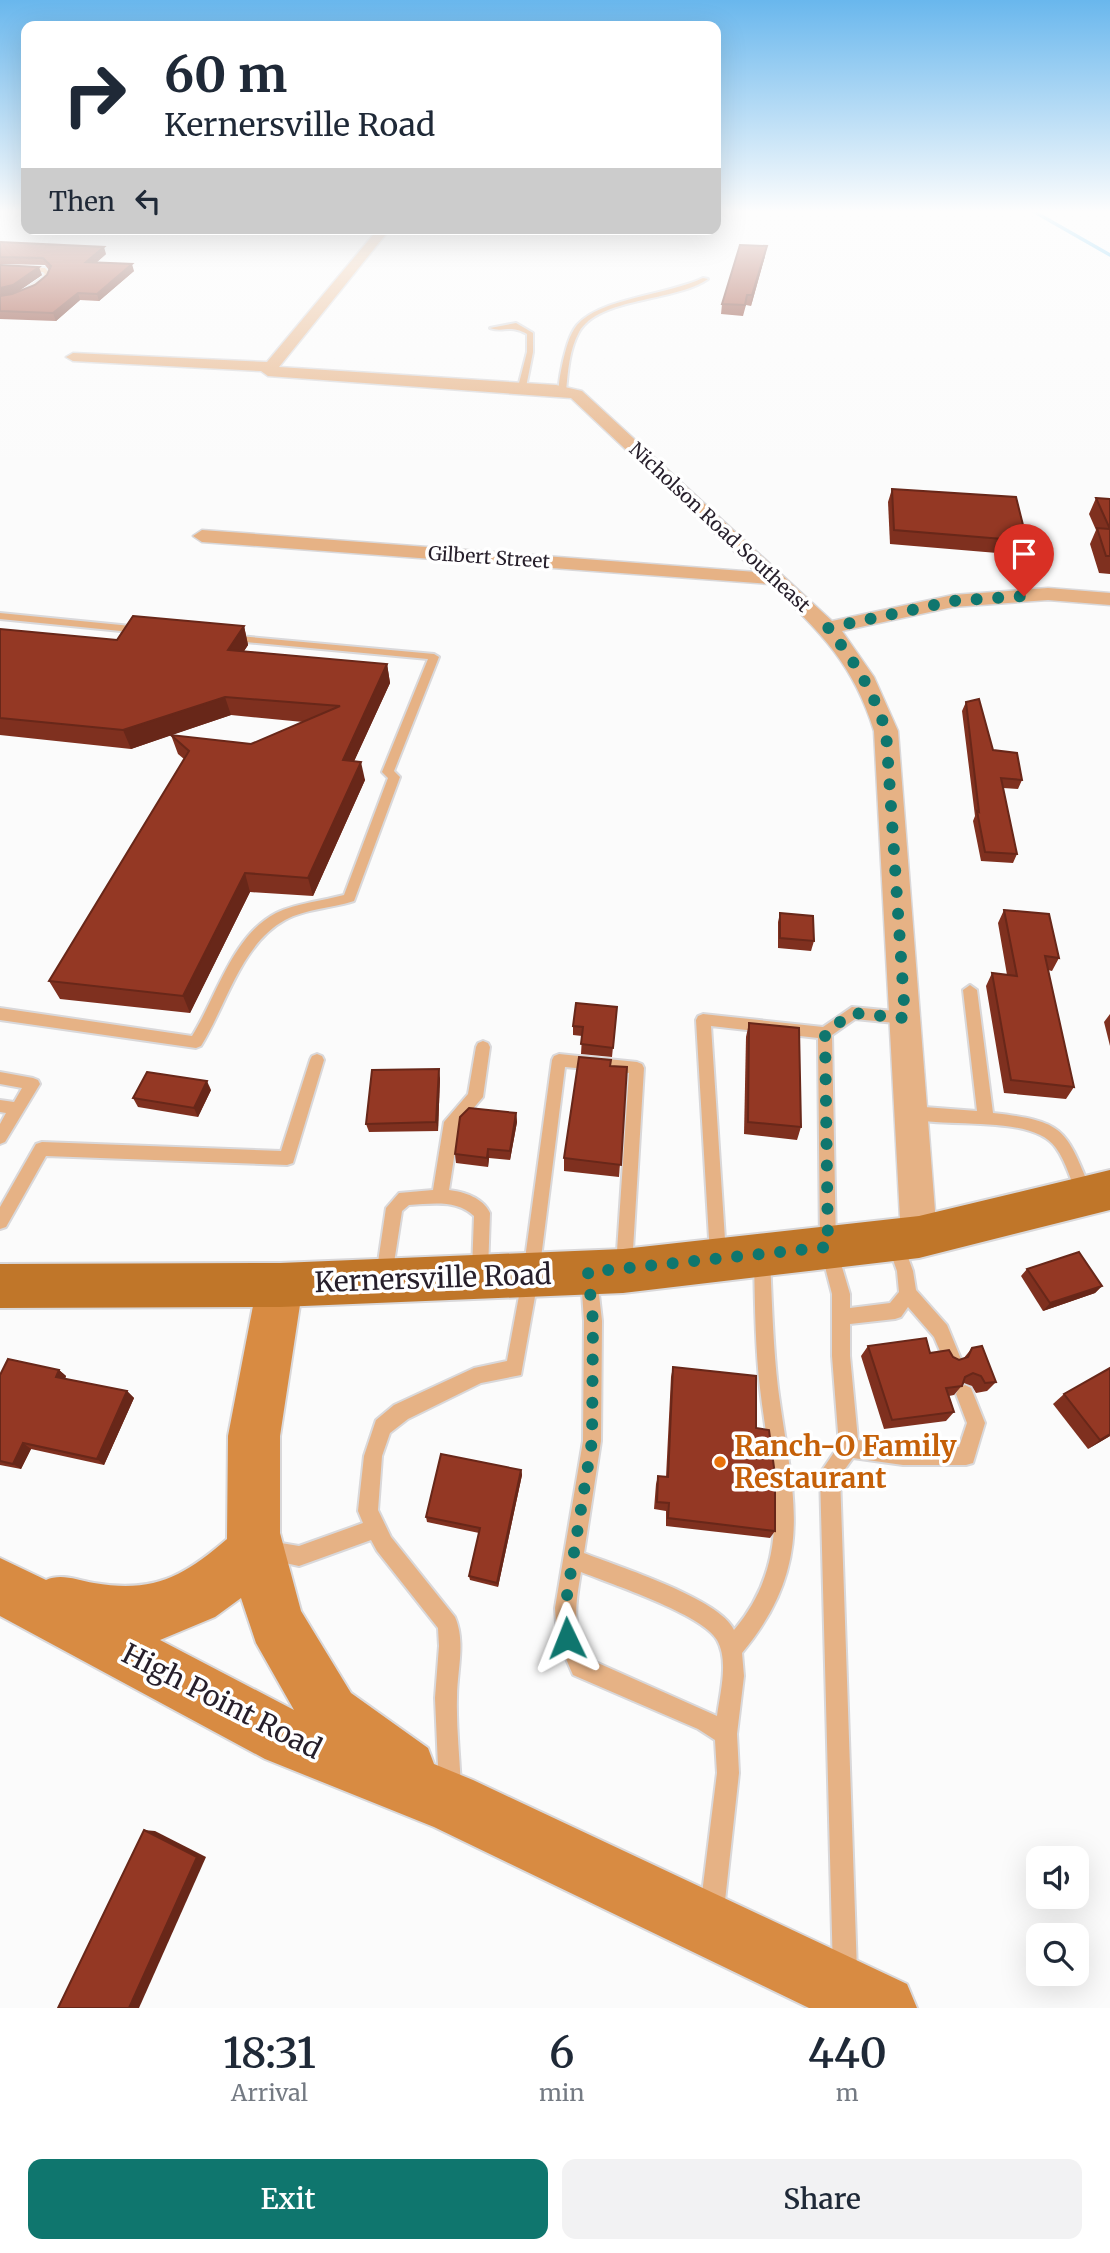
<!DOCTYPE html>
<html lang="en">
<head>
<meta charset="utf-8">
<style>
	:root { --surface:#fff; --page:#f2f2f3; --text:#1f2937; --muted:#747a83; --accent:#0f766e }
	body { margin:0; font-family:Merriweather,serif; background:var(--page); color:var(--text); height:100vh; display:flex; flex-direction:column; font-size:26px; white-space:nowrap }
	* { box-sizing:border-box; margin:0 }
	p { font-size:23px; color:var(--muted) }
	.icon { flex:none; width:38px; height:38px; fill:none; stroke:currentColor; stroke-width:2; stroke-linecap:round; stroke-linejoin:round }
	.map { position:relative; height:2008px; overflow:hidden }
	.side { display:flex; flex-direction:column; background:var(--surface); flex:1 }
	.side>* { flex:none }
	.hud { position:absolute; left:21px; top:21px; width:700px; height:214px; border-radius:14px; box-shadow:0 7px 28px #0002; background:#fff; color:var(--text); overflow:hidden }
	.fabs { position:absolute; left:1026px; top:1846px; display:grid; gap:14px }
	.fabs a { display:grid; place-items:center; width:63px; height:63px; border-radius:14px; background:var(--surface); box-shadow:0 7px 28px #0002; font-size:35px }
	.pin { position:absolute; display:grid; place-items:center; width:60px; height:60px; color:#fff; margin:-72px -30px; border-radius:50% 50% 50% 0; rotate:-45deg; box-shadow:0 0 7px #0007 }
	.pin .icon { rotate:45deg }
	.me { position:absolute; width:77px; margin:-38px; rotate:358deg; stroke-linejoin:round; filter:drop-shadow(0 0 5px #0008) }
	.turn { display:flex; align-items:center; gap:24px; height:147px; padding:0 28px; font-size:32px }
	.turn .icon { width:91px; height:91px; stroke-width:2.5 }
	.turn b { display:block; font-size:49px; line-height:60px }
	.then { display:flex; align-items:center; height:66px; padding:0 28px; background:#0003; gap:14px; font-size:26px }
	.eta { display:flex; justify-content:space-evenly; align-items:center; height:119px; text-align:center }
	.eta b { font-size:42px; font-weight:600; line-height:49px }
	.action { display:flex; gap:14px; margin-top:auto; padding:14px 28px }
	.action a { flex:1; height:80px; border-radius:14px; background:var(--accent); color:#fff; font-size:28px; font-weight:600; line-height:80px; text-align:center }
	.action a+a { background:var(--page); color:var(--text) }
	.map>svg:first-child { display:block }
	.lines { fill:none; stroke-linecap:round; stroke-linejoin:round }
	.stream { stroke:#4bbbf4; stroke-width:3.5 }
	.service-casing { stroke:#d9d8da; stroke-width:4 }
	.minor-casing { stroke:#d9d8da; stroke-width:3 }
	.secondary-casing { stroke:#d9d8da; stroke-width:4 }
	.primary-casing { stroke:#d9d8da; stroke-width:4 }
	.service { fill:#e6b285; fill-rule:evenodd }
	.minor { fill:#e6b285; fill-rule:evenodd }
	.secondary { fill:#d88b42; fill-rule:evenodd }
	.primary { fill:#c07629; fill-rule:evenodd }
	.wall { fill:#7f301f; fill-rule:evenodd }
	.shaded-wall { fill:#682719 }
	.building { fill:#943824; stroke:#682719; stroke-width:2 }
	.route { stroke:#0f766e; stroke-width:12; stroke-dasharray:0 21.6 }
	.food-dot { fill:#e8710a; stroke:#fff; stroke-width:2.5 }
	.labels { text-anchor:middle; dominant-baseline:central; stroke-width:7; stroke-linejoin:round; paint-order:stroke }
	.far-street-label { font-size:19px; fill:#271f2b; stroke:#fff }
	.near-street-label { font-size:28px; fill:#271f2b; stroke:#fff }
	.near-food-label { font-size:28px; font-weight:bold; fill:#c56008; stroke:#fff; text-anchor:start }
</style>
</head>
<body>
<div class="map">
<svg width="1110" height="2008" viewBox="0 0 1110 2008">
	<rect width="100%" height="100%" fill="#fbfbfb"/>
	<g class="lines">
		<polyline class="stream" points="1033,211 1110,255"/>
		<g class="service-casing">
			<g id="service">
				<path d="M0,266L45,268L51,274C43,292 18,299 0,302V298L17,295L43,278L45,274L43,272L0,270Z"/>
				<path d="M703,278L708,279C675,302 599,297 579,332C569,350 568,372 566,391L559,393C558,383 561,371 563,361C566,349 569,335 577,325C600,298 668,295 703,278Z"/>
				<path d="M516,323L533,333V352L526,387L522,389L518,387L527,352V334C509,324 504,333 490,328Z"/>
				<polygon points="0,613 141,627 146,630 141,633 0,619"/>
				<path d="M228,635L434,654L439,657L394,771L400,777L354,901C332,908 305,909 285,920C241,944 226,1006 201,1046L196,1048L0,1020V1008L192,1036C217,996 232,936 276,913C297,903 322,901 344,895L388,778L382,772L428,659L224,640V636Z"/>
				<path d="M970,985L977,990L993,1113C1065,1121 1066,1129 1092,1193L1090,1198L1084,1200L1078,1198C1071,1182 1067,1163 1056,1148C1032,1113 943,1130 906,1117L903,1112L906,1107L911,1106L977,1111L963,990Z"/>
				<polygon points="852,1007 905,1012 910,1014 912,1018 910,1022 905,1024 855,1019 832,1035 836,1247 850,1294 850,1308 890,1303 899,1292 897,1271 887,1243 889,1238 895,1235 901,1238 913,1271 916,1290 947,1325 961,1359 958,1365 952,1368 946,1365 934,1337 908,1307 901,1317 895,1319 850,1324 850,1356 858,1440 903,1447 959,1447 967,1423 956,1394 959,1388 965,1385 971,1388 985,1423 973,1463 966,1465 903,1465 853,1458 840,1476 857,1972 854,1981 845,1984 836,1981 833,1972 820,1473 839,1445 832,1356 832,1294 820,1247 818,1038 711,1026 726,1255 724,1261 718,1263 712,1261 710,1255 696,1020 698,1016 703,1014 823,1027"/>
				<path d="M483,1041L488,1043L490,1047L483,1097L459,1125L449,1190C465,1192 483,1198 490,1213L488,1271L486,1277L480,1279L474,1277L472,1271L474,1216C456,1199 431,1204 409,1205L402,1211L392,1276L390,1282L384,1284L378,1282L376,1276L386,1208L399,1193L433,1190L444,1122L468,1094L476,1047L478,1043Z"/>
				<polygon points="317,1054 322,1056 324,1060 293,1163 287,1165 46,1156 6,1227 0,1229 0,1207 36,1144 42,1142 281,1151 310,1060 312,1056"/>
				<path d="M559,1054L637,1062L642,1064L644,1068L632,1266L630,1272L624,1274L618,1272L616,1266L629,1073L565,1067L539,1274L521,1375L481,1383L408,1419L390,1433L382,1456L378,1510L391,1537L455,1617C466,1642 457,1671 457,1697C456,1727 460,1759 461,1789L458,1797L450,1800L442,1797L439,1789L435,1698L439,1646L438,1628L377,1551L371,1540L299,1566L262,1558L259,1551L262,1544L269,1541L299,1546L363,1523L358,1511L364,1456L376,1420L394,1405L474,1368L507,1361L523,1274L552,1060L554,1056Z"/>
				<polygon points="0,1072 33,1078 38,1080 40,1084 5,1142 0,1144 0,1124 6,1113 0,1112 0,1100 14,1102 22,1088 0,1084"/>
				<path d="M762,1251L768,1253L770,1259C772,1302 773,1345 778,1388C792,1495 818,1561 742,1653L744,1676L737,1734L739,1773L724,1910L720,1918L712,1922L704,1918L700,1910L717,1773L715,1740L698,1729L573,1675L557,1638L555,1608L583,1441L584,1321L581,1277L583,1271L589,1269L595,1271L597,1277L602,1321L601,1441L584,1553C617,1566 721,1599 734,1630C797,1555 770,1476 760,1388C755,1345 755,1302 754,1259L756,1253ZM581,1572C611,1584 702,1614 717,1640C729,1661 720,1693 717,1716L589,1659C572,1625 575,1608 581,1572Z"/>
			</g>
		</g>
		<g class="minor-casing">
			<path id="minor" d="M378,229H390L279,367L556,385L582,391L832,621L953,595L1048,588L1110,593V605L1048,600L953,607L842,631L874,677L898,731L937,1237L931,1248L919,1253L907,1248L901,1237L874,731C853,663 820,632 770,584L202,542L193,536L202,530L756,572L571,398L268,376L261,371L73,361L66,357L73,353L267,362Z"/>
		</g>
		<g class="secondary-casing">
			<path id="secondary" d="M280,1263L297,1269L303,1285L280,1436V1533L301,1611L351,1693L428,1748L434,1764L473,1780L907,1984L917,2008H809L434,1827L265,1759L0,1616V1558L46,1580C61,1573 77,1580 94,1583C153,1593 183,1577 227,1539L228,1436L257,1285L263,1269ZM241,1598L256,1643L294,1710L160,1640L215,1617Z"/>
		</g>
		<g class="primary-casing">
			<polygon id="primary" points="1110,1170 1110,1210 919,1258 623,1293 280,1307 0,1308 0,1264 280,1263 623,1249 919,1216"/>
		</g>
		<use href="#service" class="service"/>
		<use href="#minor" class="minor"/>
		<use href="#secondary" class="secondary"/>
		<use href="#primary" class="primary"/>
	</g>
	<g class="wall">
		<polygon points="0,242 106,254 97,262 134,271 99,301 80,300 56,321 0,319 0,265 42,275 17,292 35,285 47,275 49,270 45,265 0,264"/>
		<polygon points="765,256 751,306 746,305 743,316 721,314 722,304"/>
		<polygon points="892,489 1027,541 1022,555 890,544 888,502"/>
		<polygon points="1096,498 1110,499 1110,574 1099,573 1090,544 1096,530 1089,514"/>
		<path d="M244,626L248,645L244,651L387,664L390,683L354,761L365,780L313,896L250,892L190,1013L60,999L49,981L184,759L178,754L171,735L131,749L0,735V629L117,640ZM231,715L303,722L251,744L171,735Z"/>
		<polygon points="966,702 993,750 1022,780 1018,789 1003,788 1017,854 1013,863 981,861 973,821 975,816 962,711"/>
		<polygon points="1004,910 1059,958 1052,971 1048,970 1074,1087 1066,1099 1004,1093 986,986 992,973 1007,975 998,923"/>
		<polygon points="780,913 814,941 811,951 778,948 778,922"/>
		<polygon points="617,1007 612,1057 581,1054 582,1036 573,1035 573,1026"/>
		<polygon points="1110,1014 1110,1046 1104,1022"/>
		<polygon points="749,1023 801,1127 797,1140 744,1134 746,1037"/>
		<polygon points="610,1066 627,1067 619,1177 564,1171 564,1158"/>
		<polygon points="440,1078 438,1131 369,1132 366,1124"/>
		<polygon points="211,1090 198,1117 138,1107 133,1098"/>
		<polygon points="516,1113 517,1122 510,1160 489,1158 488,1167 456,1163 455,1154"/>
		<polygon points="1027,1269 1102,1286 1095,1293 1043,1311 1021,1276"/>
		<polygon points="868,1346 930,1353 953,1357 959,1360 963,1359 972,1348 996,1382 987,1391 976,1393 972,1386 964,1383 954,1395 949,1396 954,1412 946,1421 884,1429 861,1356"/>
		<polygon points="673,1367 756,1428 775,1531 770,1538 666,1526 666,1511 654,1509 656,1484 658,1476 666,1477 671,1377"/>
		<polygon points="1110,1368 1110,1436 1088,1449 1053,1404 1064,1394"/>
		<polygon points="59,1370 66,1376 65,1379 127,1391 134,1398 104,1465 31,1449 21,1469 0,1465 0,1375"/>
		<polygon points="521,1470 522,1475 498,1587 470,1580 469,1576 479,1533 427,1522 426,1517"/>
	</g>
	<g class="shaded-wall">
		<polygon points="767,246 765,256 751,306 752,295"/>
		<polygon points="104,247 106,254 89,269 86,262"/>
		<polygon points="132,264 134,271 99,301 97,294"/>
		<polygon points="39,267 42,275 16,293 0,296 0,288"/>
		<polygon points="78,293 80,300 56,321 53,313"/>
		<polygon points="244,626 248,645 233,668 228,650"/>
		<polygon points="387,664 390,683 346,779 343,760"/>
		<polygon points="225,697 231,715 131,749 123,730"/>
		<polygon points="361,762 365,780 313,896 308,878"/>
		<polygon points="245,873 250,892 190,1013 183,996"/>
		<polygon points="439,1069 440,1078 438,1131 436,1122"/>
		<polygon points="207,1081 211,1090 198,1117 194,1108"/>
		<polygon points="516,1113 517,1122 510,1160 510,1151"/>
		<polygon points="488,1149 489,1158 488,1167 487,1158"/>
		<polygon points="1102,1286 1095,1293 1043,1311 1050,1303"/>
		<polygon points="59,1370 66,1376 63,1383 56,1377"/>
		<polygon points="127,1391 134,1398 104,1465 97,1459"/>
		<polygon points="1110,1434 1110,1436 1088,1449 1100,1440"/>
		<polygon points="23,1443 31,1449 21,1469 13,1464"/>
		<polygon points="521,1470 522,1475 498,1587 497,1583"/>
		<polygon points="144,1830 155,1831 206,1857 139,2008 129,2008"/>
	</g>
	<g class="building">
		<polygon points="0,242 104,247 86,262 132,264 97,294 78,293 53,313 0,311 0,296 12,294 35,285 47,275 51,266 43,258 0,257"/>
		<polygon points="740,245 767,246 752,295 747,295 745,305 722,304"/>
		<polygon points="0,265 39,267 13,285 0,288"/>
		<polygon points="892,489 1016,497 1027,541 894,530"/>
		<polygon points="1096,498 1110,499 1110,556 1106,556 1097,528 1110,529"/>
		<polygon points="133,616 244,626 228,650 387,664 343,760 361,762 308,878 245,873 183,996 49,981 189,751 171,735 251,744 340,706 225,697 123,730 0,718 0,629 117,640"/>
		<polygon points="979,699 993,750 1017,753 1022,780 1001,778 1017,854 985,852 977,811 979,812 966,702"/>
		<polygon points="1004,910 1049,914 1059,958 1045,956 1074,1087 1011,1080 992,973 1017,976"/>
		<polygon points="780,913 813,916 814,941 780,938"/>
		<polygon points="576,1003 617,1007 613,1048 581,1044 583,1027 573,1026"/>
		<polygon points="749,1023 799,1028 801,1127 748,1122"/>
		<polygon points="579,1057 611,1060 610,1066 627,1067 621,1165 564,1158"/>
		<polygon points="439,1069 436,1122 366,1124 372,1070"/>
		<polygon points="147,1072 207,1081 194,1108 133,1098"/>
		<polygon points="469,1108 516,1113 510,1151 488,1149 487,1158 455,1154 460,1117"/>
		<polygon points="1079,1252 1102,1286 1050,1303 1027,1269"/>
		<polygon points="926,1338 930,1353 949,1350 953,1357 959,1360 968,1357 972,1348 982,1346 996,1382 985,1383 981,1376 973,1373 965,1377 962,1386 946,1388 954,1412 892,1420 868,1346"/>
		<polygon points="8,1359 59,1370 56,1377 127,1391 97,1459 23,1443 13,1464 0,1461 0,1375"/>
		<polygon points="673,1367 756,1376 756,1428 769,1430 775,1475 775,1531 668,1518 669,1503 657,1502 658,1476 668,1477"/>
		<polygon points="1110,1368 1110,1434 1100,1440 1064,1394"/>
		<polygon points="441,1454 521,1470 497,1583 469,1576 480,1528 426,1517"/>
		<polygon points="144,1830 197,1857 129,2008 58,2008"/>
	</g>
	<linearGradient id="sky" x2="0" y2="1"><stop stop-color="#69b7ed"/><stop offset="0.43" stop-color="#fdfdfd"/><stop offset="1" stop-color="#fdfdfd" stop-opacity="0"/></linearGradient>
	<rect width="1110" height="492" fill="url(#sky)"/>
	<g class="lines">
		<path class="route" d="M567,1638L565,1608L592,1441L593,1321L588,1272L828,1247L825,1033L852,1013L905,1018L886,731C873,690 855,662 828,628L953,601L1024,596"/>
	</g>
	<circle class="food-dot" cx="720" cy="1462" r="7"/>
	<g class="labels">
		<g class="far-street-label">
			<text transform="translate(720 527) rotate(43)">Nicholson Road Southeast</text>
			<text transform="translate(489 557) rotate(4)">Gilbert Street</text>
		</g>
		<g class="near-street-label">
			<text transform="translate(433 1278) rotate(-2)">Kernersville Road</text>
			<text transform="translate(222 1701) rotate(27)">High Point Road</text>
		</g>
		<g class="near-food-label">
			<text x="734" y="1446">Ranch-O Family<tspan x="734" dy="32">Restaurant</tspan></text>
		</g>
	</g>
</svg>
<div class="fabs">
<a><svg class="icon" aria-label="sound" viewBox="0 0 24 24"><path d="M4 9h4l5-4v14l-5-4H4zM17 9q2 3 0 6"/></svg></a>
<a><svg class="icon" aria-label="search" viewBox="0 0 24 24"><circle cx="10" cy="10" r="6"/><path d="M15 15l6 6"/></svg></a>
</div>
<div class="pin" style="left:1024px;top:596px;background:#d93025"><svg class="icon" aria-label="arrive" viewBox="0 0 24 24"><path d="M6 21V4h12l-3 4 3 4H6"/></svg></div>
<svg class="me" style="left:567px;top:1638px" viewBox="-20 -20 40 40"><path d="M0-17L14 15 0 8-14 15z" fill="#0f766e" stroke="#fff" stroke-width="4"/></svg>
<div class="hud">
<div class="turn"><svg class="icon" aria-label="right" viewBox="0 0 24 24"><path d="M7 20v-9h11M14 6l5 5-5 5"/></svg><div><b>60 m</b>Kernersville Road</div></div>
<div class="then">Then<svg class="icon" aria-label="left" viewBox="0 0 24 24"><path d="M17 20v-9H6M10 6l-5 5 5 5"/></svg></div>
</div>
</div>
<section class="side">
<div class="eta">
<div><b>18:31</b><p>Arrival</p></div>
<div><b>6</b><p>min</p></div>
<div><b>440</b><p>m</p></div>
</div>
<div class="action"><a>Exit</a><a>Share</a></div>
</section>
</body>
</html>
